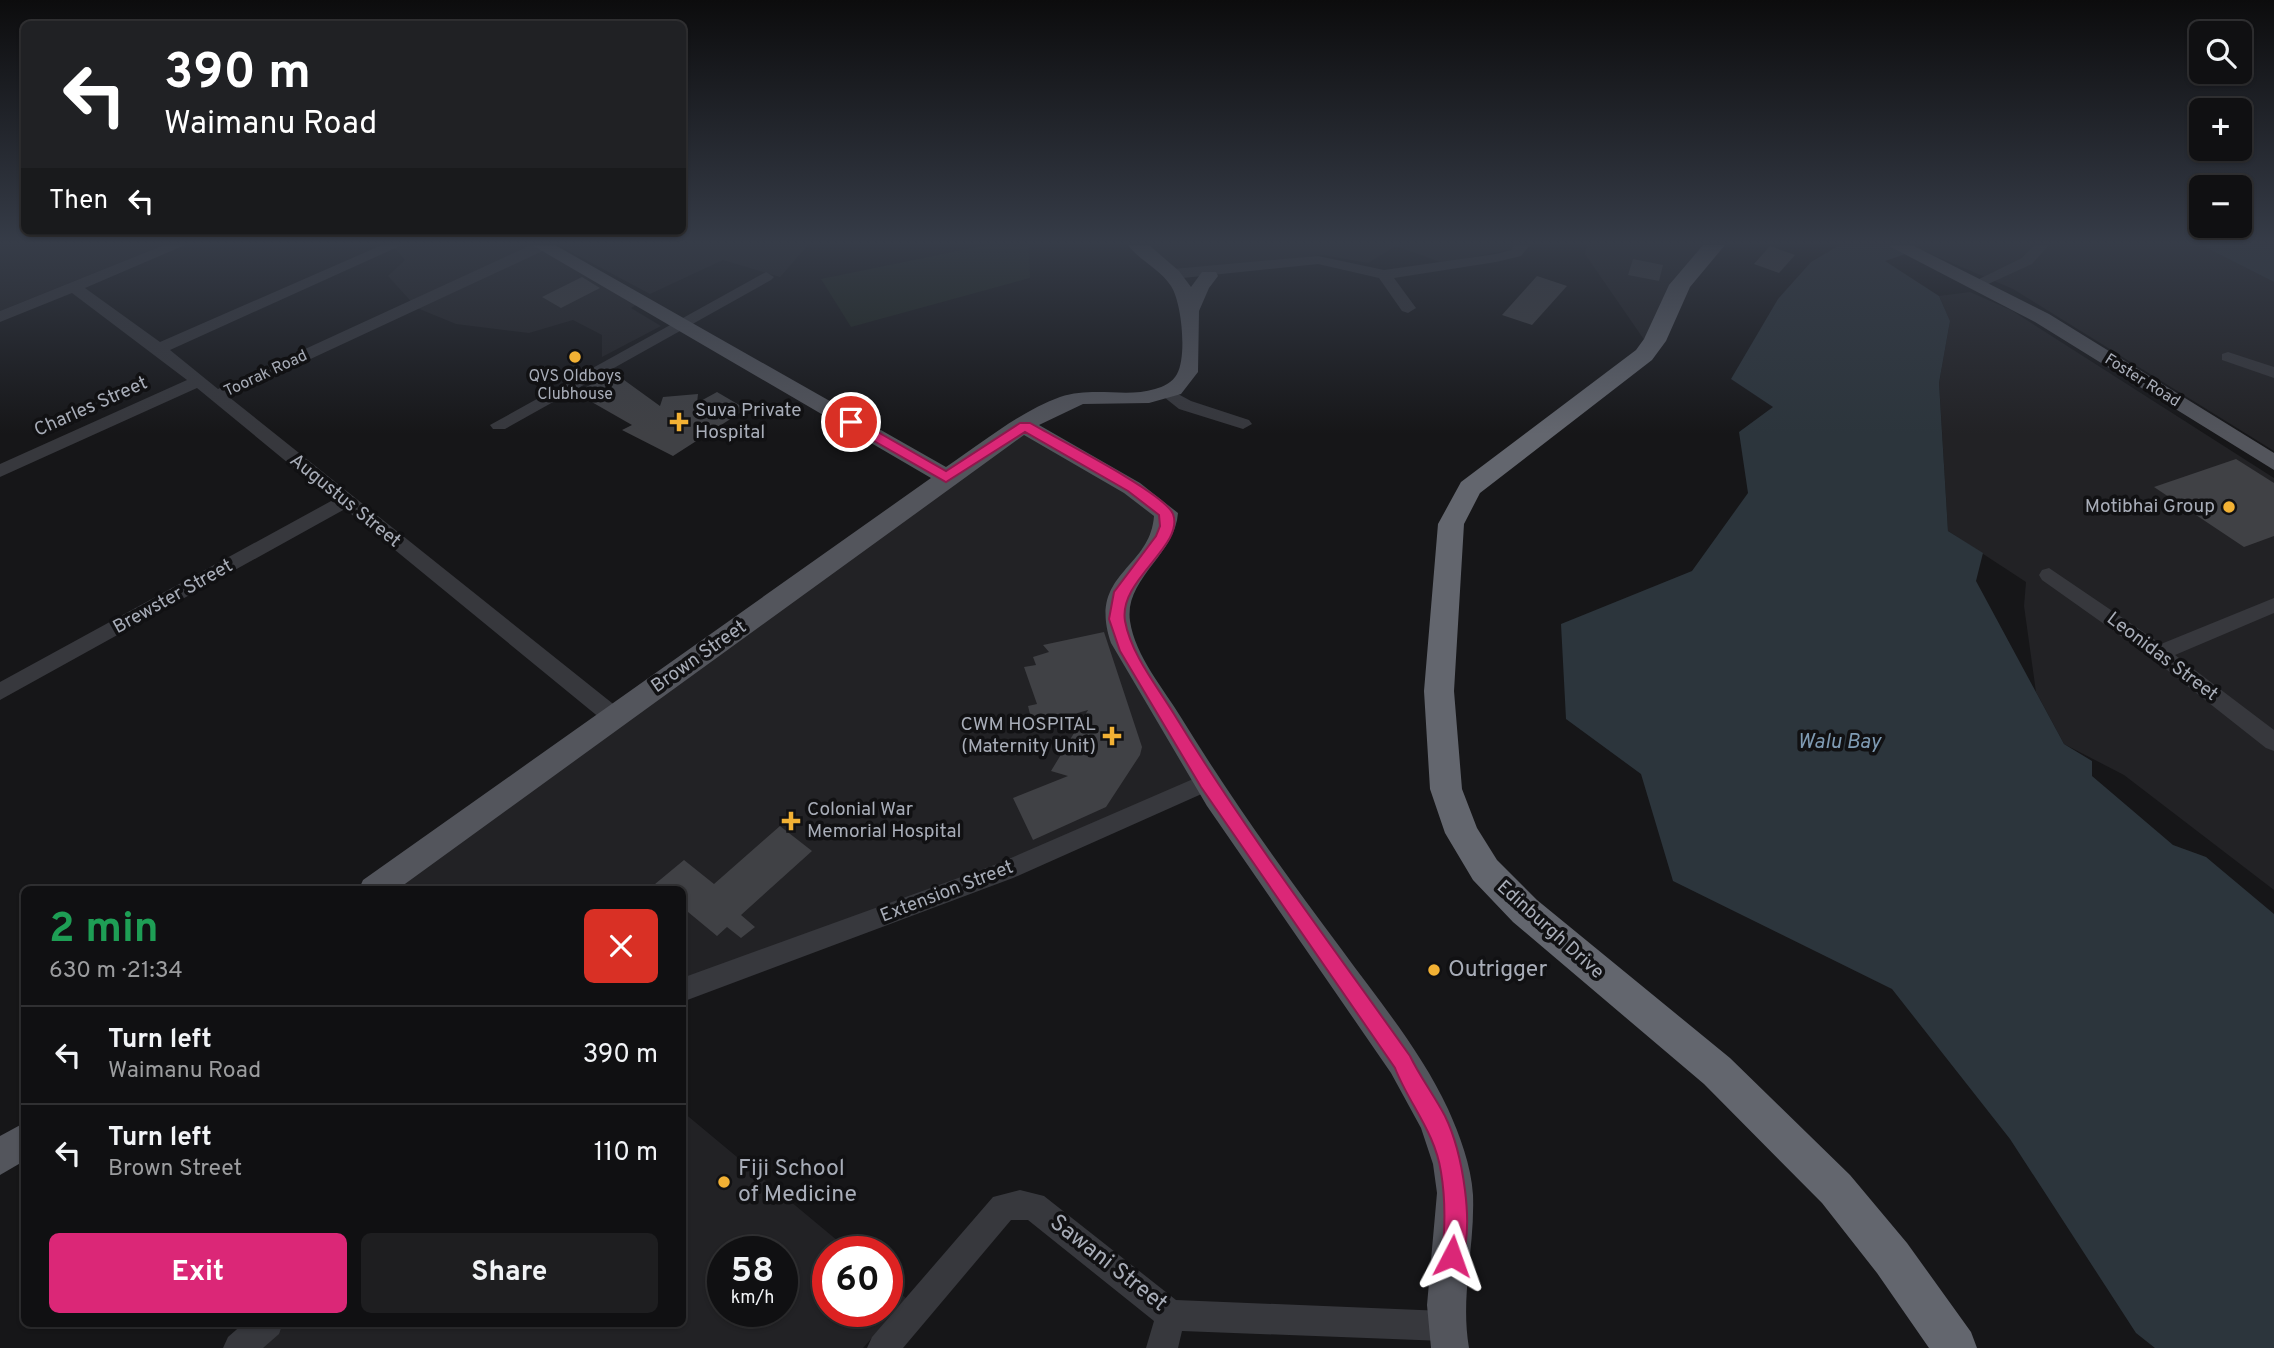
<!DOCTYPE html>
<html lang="en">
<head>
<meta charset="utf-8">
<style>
	:root { --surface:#101012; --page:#1e1e20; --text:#f1f3f6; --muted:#9c9d9f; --line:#303032; --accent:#db2777 }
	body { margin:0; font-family:Overpass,sans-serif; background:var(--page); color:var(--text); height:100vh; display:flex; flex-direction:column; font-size:26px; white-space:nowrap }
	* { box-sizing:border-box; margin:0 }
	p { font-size:23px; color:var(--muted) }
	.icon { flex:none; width:38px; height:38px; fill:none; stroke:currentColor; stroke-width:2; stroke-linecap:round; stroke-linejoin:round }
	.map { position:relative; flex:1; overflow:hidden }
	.sheet { position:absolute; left:21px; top:886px; width:665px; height:441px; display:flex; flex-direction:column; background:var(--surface); border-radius:10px; box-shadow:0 2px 5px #0004,0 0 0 2px var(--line) }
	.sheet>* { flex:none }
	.hud { position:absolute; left:21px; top:21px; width:665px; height:214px; border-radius:10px; box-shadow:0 2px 5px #0004,0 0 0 2px var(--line); background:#202124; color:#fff; overflow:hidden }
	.tools { position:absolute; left:2189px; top:21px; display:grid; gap:14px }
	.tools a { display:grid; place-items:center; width:63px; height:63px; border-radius:10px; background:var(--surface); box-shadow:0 2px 5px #0004,0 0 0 2px var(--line); font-size:35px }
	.speed { position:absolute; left:707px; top:1236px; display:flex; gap:14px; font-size:35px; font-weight:700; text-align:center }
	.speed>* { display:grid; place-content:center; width:91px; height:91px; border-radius:50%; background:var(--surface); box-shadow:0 2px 5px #0004,0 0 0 2px var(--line); line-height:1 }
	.speed small { font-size:18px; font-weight:400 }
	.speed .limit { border:10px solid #d22; background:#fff; color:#111 }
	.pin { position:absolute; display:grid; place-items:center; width:60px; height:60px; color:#fff; margin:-30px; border:4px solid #fff; border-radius:50%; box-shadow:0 2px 7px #0007 }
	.me { position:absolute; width:77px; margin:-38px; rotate:4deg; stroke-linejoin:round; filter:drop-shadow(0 0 5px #0008) }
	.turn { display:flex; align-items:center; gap:24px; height:147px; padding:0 28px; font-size:32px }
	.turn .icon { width:91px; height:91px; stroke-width:2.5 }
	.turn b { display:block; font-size:49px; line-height:60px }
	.then { display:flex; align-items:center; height:66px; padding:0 28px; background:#0003; gap:14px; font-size:26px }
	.round { display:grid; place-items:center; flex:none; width:74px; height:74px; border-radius:10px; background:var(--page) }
	.head { display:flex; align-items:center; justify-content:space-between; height:119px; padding:0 28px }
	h1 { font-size:42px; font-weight:700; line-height:52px; color:#1e9e55 }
	.primary-button { display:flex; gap:14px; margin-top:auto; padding:14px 28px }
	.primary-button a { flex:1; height:80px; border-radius:10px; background:var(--accent); color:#fff; font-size:28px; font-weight:700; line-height:80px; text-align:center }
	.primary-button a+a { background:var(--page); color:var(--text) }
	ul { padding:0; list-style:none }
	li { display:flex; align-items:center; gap:21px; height:98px; padding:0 28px; border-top:2px solid var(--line) }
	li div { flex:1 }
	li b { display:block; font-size:26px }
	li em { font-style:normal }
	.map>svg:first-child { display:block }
	.built { fill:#222225; fill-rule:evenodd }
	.green { fill:#1e261f }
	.water { fill:#2c353c }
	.building { fill:#404145 }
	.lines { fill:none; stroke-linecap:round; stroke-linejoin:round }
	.minor { fill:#37383d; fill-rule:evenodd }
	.major { fill:#53555c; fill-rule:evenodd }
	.highway { fill:#63666e; fill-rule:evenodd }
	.route { fill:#db2777; stroke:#8e194d; stroke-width:2 }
	.poi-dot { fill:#f2b134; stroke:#111113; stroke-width:2.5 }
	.labels { text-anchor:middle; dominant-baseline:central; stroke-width:7; stroke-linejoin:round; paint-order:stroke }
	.far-street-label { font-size:16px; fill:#a8adb8; stroke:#111113 }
	.far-poi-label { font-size:16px; fill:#a8adb8; stroke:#111113 }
	.street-label { font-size:19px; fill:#a8adb8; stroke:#111113 }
	.poi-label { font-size:19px; fill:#a8adb8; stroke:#111113; text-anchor:start }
	.water-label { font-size:21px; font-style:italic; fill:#7f9bb3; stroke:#111113 }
	.near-poi-label { font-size:23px; fill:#a8adb8; stroke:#111113; text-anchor:start }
	.near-street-label { font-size:23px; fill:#a8adb8; stroke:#111113 }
</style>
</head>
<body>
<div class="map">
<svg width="2274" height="1348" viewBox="0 0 2274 1348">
	<rect width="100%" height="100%" fill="#161618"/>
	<g class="built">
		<polygon points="0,245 164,245 0,311"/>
		<polygon points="392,245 533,245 636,305 631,308 661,326 602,357 602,335 573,320 529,333 456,324 417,308 388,276 405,260"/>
		<polygon points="558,245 808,245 780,277 723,260 650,294"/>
		<polygon points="1139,245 1515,245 1514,249 1443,263 1396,246 1368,263 1323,255 1176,275"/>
		<polygon points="1587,245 1703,245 1674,279 1645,341 1585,254"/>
		<polygon points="1910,245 2201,245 2274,282 2274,451 2013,289"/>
		<polygon points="1970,292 2011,310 2274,478 2274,890 2124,775 2064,744 2036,692 2024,606 2026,582 1948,531 1939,383 1950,321 1939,296"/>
		<polygon points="1031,429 1160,514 1110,617 1203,777 1000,866 683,983 682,889 387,889"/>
		<path d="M683,1112L850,1251H828V1311H887V1282L907,1299L863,1348H258L286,1323H682ZM723,1251H782V1311H723Z"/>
	</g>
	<polygon class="green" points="987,245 1029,245 1030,278 851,327 821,279"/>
	<g class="water">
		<polygon points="1840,245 1903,245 1911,252 1885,261 1939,296 1950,321 1939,383 1948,531 1983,553 1976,581 2064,744 2092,761 2092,776 2173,845 2206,857 2274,914 2274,1348 2155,1348 2136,1333 2010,1139 1892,989 1673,881 1641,774 1566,719 1561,624 1692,571 1748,493 1739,432 1773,407 1731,379 1778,299 1811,262"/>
		<polygon points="2201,245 2274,245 2274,282"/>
	</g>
	<g class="building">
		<polygon points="1770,246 1795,255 1779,273 1754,264"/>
		<polygon points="1633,259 1663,265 1659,281 1628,275"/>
		<polygon points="1537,276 1567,286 1532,325 1502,315"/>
		<polygon points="582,277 600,288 561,308 542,297"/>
		<polygon points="613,372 660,406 663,397 698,394 697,403 717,392 746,409 673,456 622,430 632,425 576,393"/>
		<polygon points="2236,459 2274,483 2274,536 2244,547 2154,487"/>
		<polygon points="1104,632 1142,747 1140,755 1106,807 1033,840 1013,798 1068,776 1051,771 1088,710 1033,726 1028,706 1037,704 1024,667 1036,665 1033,657 1049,652 1043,645"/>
		<polygon points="780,826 812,851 741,915 755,927 741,938 727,927 717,936 682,907 682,889 649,889 684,860 714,884"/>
	</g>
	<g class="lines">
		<g class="minor">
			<polygon points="164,245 185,245 85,288 160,342 382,245 402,245 170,350 218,389 531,245 549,245 547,249 229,397 622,711 625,717 622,723 614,725 606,723 345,509 0,700 0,682 333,500 197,388 0,477 0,464 187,380 72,293 0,322 0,311"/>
			<polygon points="1515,245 1530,245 1521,256 1496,262 1394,278 1416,308 1408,313 1402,311 1379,278 1318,264 1173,279 1165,274 1173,269 1318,256 1384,270 1496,254 1511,250"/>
			<polygon points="2034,245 2049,245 2032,264 1984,286 1979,288 1971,283 2022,258"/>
			<polygon points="766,272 774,277 771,280 505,429 493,429 490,425"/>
			<polygon points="2228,352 2274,367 2274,378 2222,360 2222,354"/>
			<polygon points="1167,388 1191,401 1249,420 1252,424 1243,429 1179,409 1159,393"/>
			<polygon points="2049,568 2161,644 2274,598 2274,613 2175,655 2274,730 2274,751 2266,748 2152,658 2042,580 2039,575 2042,570"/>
			<polygon points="1207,773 1215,776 1218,782 1215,788 1013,878 682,1002 682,978 997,864"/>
			<polygon points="1020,1190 1044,1196 1176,1300 1444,1311 1455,1315 1459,1326 1455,1337 1444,1341 1182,1331 1178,1348 1146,1348 1154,1321 1028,1220 1011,1220 903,1348 867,1348 872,1337 993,1197"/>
			<polygon points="244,1323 283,1323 279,1334 263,1348 223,1348 228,1337"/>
		</g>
		<g class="major">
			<path d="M532,245H555L946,467C982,443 1019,412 1060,397C1094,386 1126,398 1155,389C1163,387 1173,382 1177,374C1187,356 1182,303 1171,286C1160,269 1140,261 1128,245H1149L1179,271L1191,287L1202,272H1216L1218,276L1209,288L1199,311L1198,372L1181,394L1149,403L1083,404L1039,425L1140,483L1178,513C1175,555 1124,579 1130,621C1135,656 1164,689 1182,719C1231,799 1286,875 1342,950C1379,1001 1421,1051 1448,1109C1460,1136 1471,1165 1473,1195C1475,1247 1460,1296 1469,1348H1431L1427,1305L1437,1193L1433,1164L1421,1128L1391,1073L1207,806L1111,643C1087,573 1150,570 1154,516L1124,493L1024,435L398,889H359L363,880L931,478Z"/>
			<polygon points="1887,245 1912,245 2049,314 2274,453 2274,470 2035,322"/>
			<polygon points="24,1123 24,1161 0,1175 0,1136"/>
		</g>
		<polygon class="highway" points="1703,245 1725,245 1690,287 1666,341 1652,360 1480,493 1464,524 1454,691 1462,789 1477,828 1497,860 1537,900 1730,1058 1850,1175 1907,1243 1971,1332 1977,1348 1929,1348 1877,1273 1822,1203 1704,1084 1513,922 1473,880 1445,833 1430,789 1424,691 1438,524 1461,482 1636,350 1644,339 1669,285"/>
	</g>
	<linearGradient id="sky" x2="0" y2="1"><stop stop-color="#0c0c0d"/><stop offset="0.56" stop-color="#363c48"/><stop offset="1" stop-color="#363c48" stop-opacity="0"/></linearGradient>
	<rect width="2274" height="434" fill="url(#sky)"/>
	<path class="route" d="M846,419H855L946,471L1020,423H1030C1054,437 1165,493 1173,514C1185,546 1118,580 1125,621C1131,654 1157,686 1174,714C1246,832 1330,943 1410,1056C1420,1077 1434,1095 1445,1116C1462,1151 1476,1227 1460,1264L1452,1267L1445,1264C1440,1252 1444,1243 1444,1232C1445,1213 1444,1190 1441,1172C1435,1132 1409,1104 1395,1068L1201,787L1120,651L1109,619L1114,592L1156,536L1160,526L1159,515L1128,491L1025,432L946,482L846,425Z"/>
	<g class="poi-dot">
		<circle cx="575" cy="357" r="7"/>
		<path d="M675.5 411.5h7v7h7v7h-7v7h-7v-7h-7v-7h7z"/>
		<circle cx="2229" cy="507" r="7"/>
		<path d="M1108.5 725.5h7v7h7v7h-7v7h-7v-7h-7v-7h7z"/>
		<path d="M787.5 810.5h7v7h7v7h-7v7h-7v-7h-7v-7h7z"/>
		<circle cx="1434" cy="970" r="7"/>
		<circle cx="724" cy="1182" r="7"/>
	</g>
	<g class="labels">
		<g class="far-street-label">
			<text transform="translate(266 374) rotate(-25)">Toorak Road</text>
			<text transform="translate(2142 381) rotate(32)">Foster Road</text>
		</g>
		<g class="far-poi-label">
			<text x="575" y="377">QVS Oldboys<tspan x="575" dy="18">Clubhouse</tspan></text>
		</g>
		<g class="street-label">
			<text transform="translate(91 407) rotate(-24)">Charles Street</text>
			<text transform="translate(345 501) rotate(39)">Augustus Street</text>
			<text transform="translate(173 597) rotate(-29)">Brewster Street</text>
			<text transform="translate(699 657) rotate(-35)">Brown Street</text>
			<text transform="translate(2162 657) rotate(37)">Leonidas Street</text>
			<text transform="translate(947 892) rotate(-21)">Extension Street</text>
			<text transform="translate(1550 930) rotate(42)">Edinburgh Drive</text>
		</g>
		<g class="poi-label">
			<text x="695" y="411">Suva Private<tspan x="695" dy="22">Hospital</tspan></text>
			<text x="2215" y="507" text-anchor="end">Motibhai Group</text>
			<text x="1096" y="725" text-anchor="end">CWM HOSPITAL<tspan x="1096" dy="22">(Maternity Unit)</tspan></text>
			<text x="807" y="810">Colonial War<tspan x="807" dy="22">Memorial Hospital</tspan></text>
		</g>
		<g class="water-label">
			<text x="1839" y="742">Walu Bay</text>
		</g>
		<g class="near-poi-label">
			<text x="1448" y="970">Outrigger</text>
			<text x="738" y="1169">Fiji School<tspan x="738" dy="26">of Medicine</tspan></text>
		</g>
		<g class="near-street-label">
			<text transform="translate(1108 1264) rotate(38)">Sawani Street</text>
		</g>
	</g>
</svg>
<div class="tools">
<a><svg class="icon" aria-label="search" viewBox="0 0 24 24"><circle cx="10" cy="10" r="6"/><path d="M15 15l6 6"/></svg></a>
<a>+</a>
<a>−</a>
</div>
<div class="speed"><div>58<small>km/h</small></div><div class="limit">60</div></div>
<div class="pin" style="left:851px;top:422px;background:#d93025"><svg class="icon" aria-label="arrive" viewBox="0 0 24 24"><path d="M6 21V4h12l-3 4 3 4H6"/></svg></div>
<svg class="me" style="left:1452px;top:1256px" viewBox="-20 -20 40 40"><path d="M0-17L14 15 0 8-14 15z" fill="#db2777" stroke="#fff" stroke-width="4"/></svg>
<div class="hud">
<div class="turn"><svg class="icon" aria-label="left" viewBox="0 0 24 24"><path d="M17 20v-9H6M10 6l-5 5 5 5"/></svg><div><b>390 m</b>Waimanu Road</div></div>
<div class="then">Then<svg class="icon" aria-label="left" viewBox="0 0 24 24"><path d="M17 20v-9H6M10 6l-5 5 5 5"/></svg></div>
</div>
<section class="sheet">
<div class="head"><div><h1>2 min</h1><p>630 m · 21:34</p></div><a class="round" style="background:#d93025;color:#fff"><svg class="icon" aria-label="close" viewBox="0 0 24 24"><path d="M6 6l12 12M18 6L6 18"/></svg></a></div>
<ul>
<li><svg class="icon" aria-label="left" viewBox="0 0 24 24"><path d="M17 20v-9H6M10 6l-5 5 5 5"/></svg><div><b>Turn left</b><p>Waimanu Road</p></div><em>390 m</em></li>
<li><svg class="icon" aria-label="left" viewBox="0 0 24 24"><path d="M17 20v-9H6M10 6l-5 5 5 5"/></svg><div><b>Turn left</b><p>Brown Street</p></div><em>110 m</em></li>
</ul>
<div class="primary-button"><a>Exit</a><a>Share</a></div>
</section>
</div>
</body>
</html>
